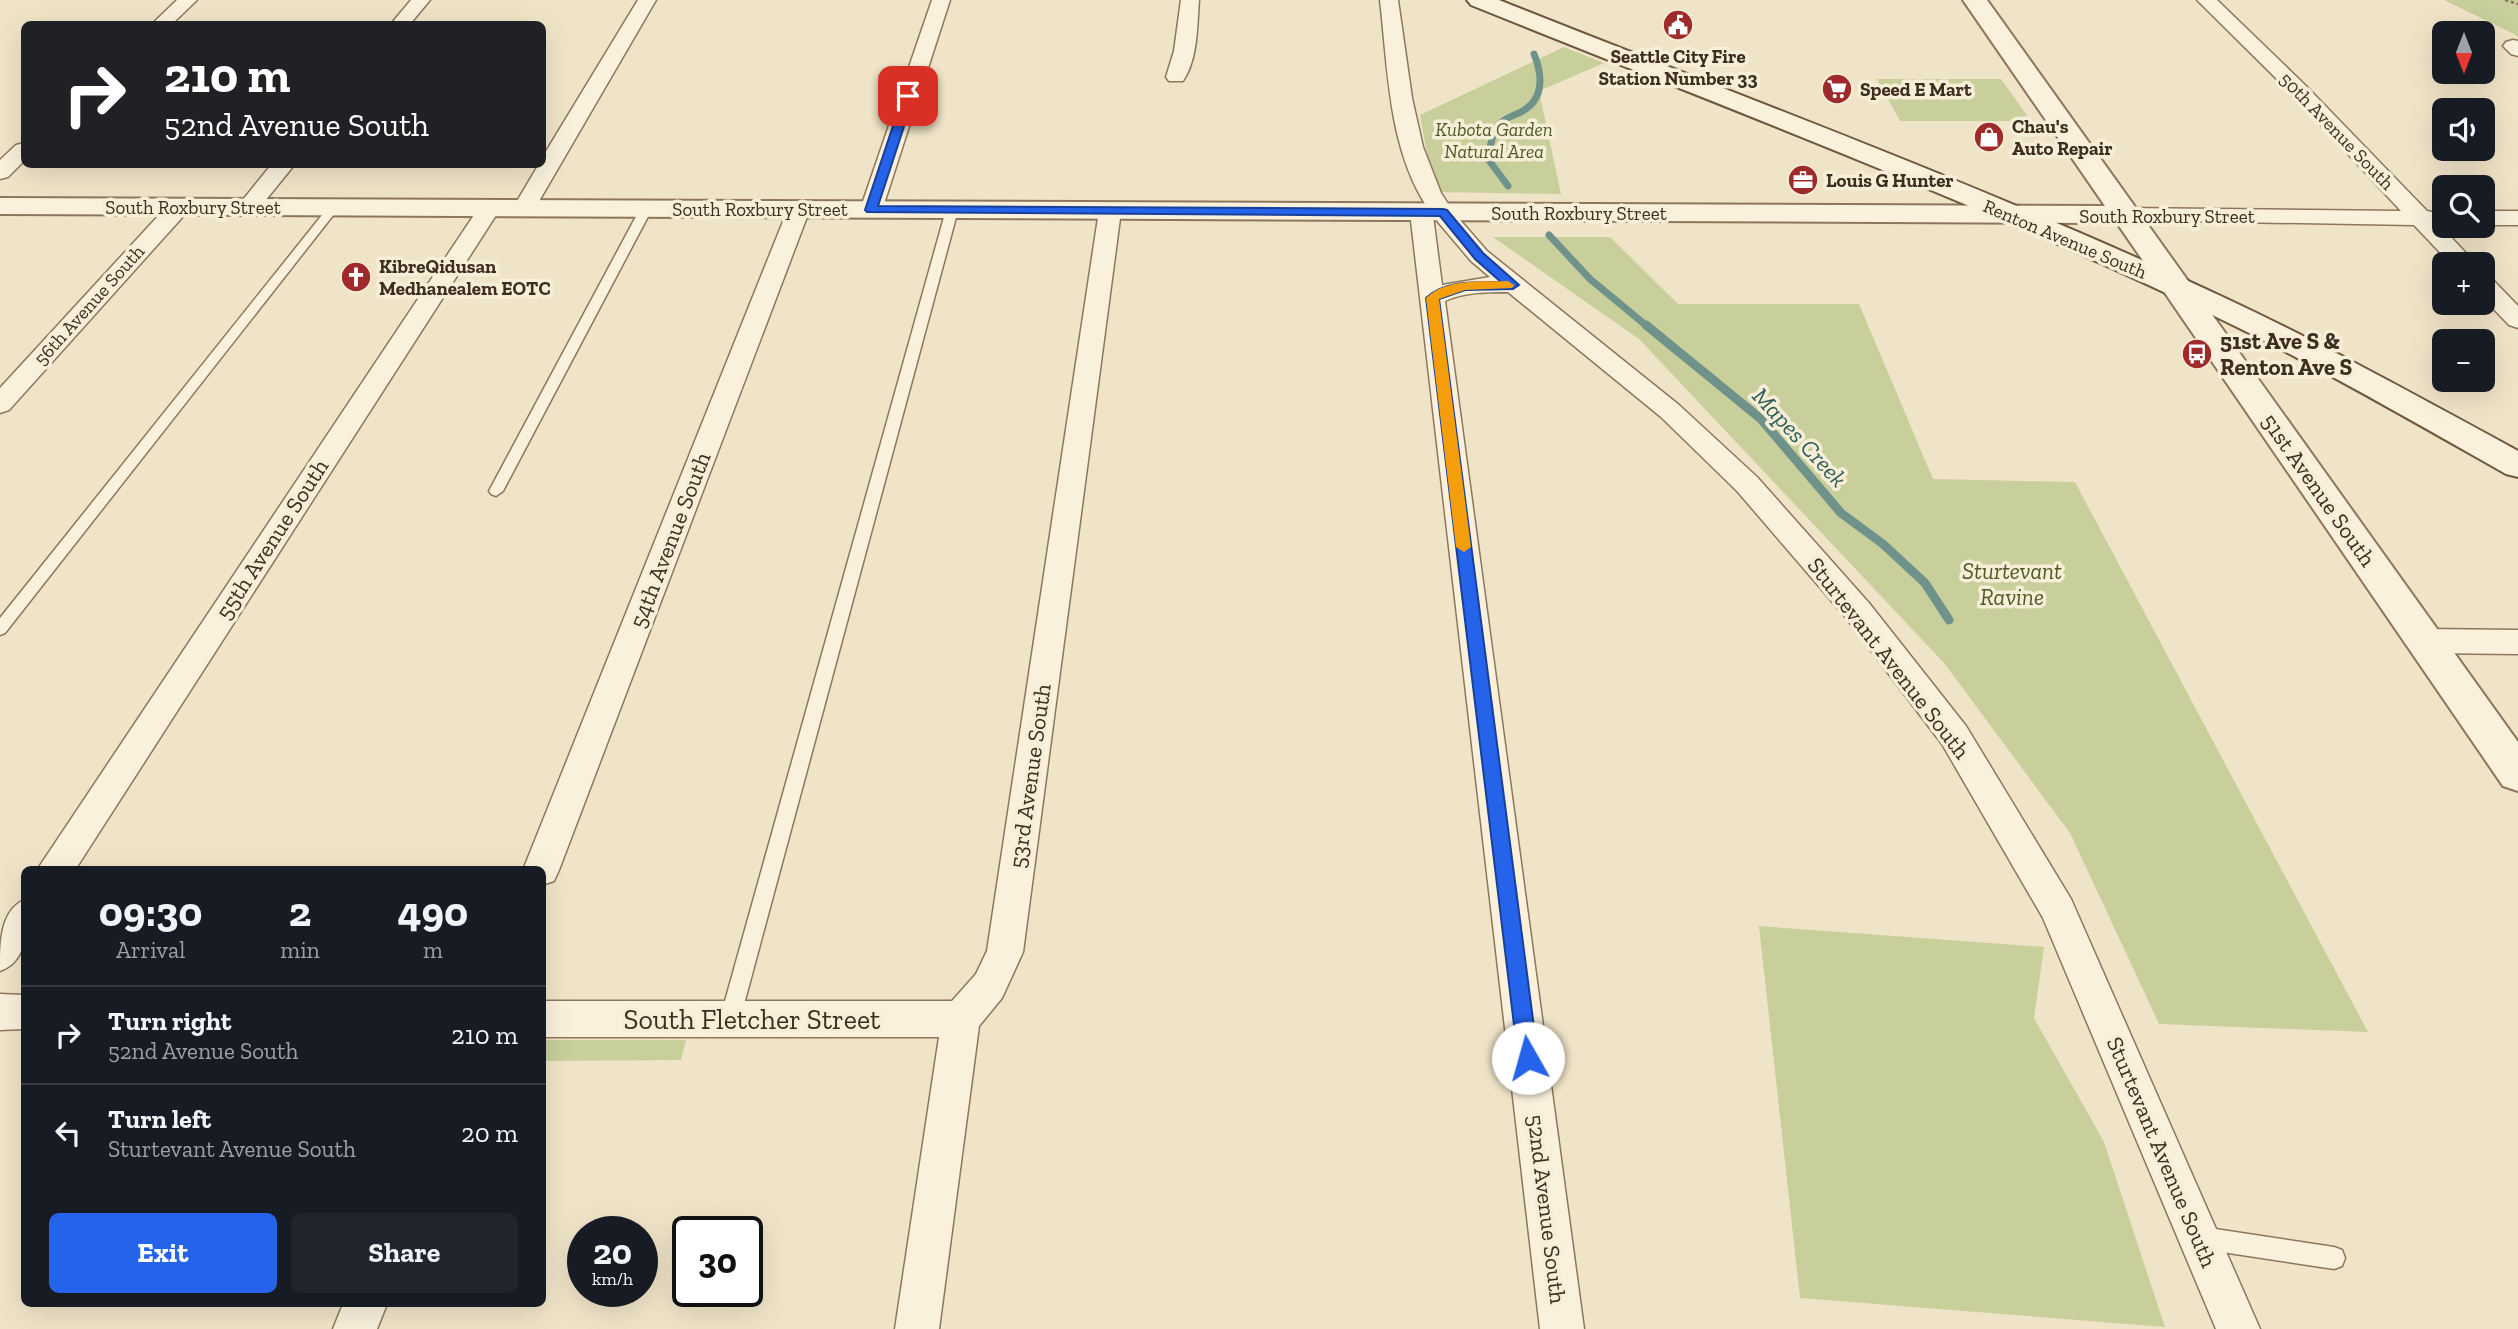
<!DOCTYPE html>
<html lang="en">
<head>
<meta charset="utf-8">
<style>
	:root { --surface:#171b24; --page:#20242c; --text:#f1f3f6; --muted:#9ea1a6; --line:#363941; --accent:#2563eb }
	body { margin:0; font-family:"Zilla Slab",serif; background:var(--page); color:var(--text); height:100vh; display:flex; flex-direction:column; font-size:26px; white-space:nowrap }
	* { box-sizing:border-box; margin:0 }
	p { font-size:23px; color:var(--muted) }
	.icon { flex:none; width:38px; height:38px; fill:none; stroke:currentColor; stroke-width:2; stroke-linecap:round; stroke-linejoin:round }
	.map { position:relative; flex:1; overflow:hidden }
	.panel { position:absolute; left:21px; top:866px; width:525px; height:441px; display:flex; flex-direction:column; background:var(--surface); border-radius:10px; box-shadow:0 7px 28px #0002 }
	.panel>* { flex:none }
	.guide { position:absolute; left:21px; top:21px; width:525px; height:147px; border-radius:10px; box-shadow:0 7px 28px #0002; background:#202124; color:#fff; overflow:hidden }
	.needle { width:46px; rotate:180deg }
	.tools { position:absolute; left:2432px; top:21px; display:grid; gap:14px }
	.tools a { display:grid; place-items:center; width:63px; height:63px; border-radius:10px; background:var(--surface); box-shadow:0 7px 28px #0002; font-size:35px }
	.speed { position:absolute; left:567px; top:1216px; display:flex; gap:14px; font-size:35px; font-weight:700; text-align:center }
	.speed>* { display:grid; place-content:center; width:91px; height:91px; border-radius:50%; background:var(--surface); box-shadow:0 7px 28px #0002; line-height:1 }
	.speed small { font-size:18px; font-weight:400 }
	.speed .limit { border:4px solid #111; border-radius:10px; background:#fff; color:#111 }
	.pin { position:absolute; display:grid; place-items:center; width:60px; height:60px; color:#fff; margin:-30px; border-radius:14px; box-shadow:0 4px 10px #0006 }
	.me { position:absolute; width:77px; margin:-38px; rotate:353deg; stroke-linejoin:round; filter:drop-shadow(0 0 5px #0008) }
	.turn { display:flex; align-items:center; gap:24px; height:147px; padding:0 28px; font-size:32px }
	.turn .icon { width:91px; height:91px; stroke-width:2.5 }
	.turn b { display:block; font-size:49px; line-height:60px }
	.eta { display:flex; justify-content:space-evenly; align-items:center; height:119px; text-align:center }
	.eta b { font-size:42px; font-weight:700; line-height:49px }
	.cta { display:flex; gap:14px; margin-top:auto; padding:14px 28px }
	.cta a { flex:1; height:80px; border-radius:10px; background:var(--accent); color:#fff; font-size:28px; font-weight:700; line-height:80px; text-align:center }
	.cta a+a { background:var(--page); color:var(--text) }
	ul { padding:0; list-style:none }
	li { display:flex; align-items:center; gap:21px; height:98px; padding:0 28px; border-top:2px solid var(--line) }
	li div { flex:1 }
	li b { display:block; font-size:26px }
	li em { font-style:normal }
	.map>svg:first-child { display:block }
	.green { fill:#c9cf9b }
	.lines { fill:none; stroke-linecap:round; stroke-linejoin:round }
	.stream-far1 { stroke:#6f938a; stroke-width:7 }
	.stream { stroke:#6f938a; stroke-width:9 }
	.service-casing { stroke:#8d765c; stroke-width:3 }
	.minor-casing { stroke:#8d765c; stroke-width:3 }
	.tertiary-casing { stroke:#8d765c; stroke-width:4 }
	.secondary-casing { stroke:#6f573f; stroke-width:4 }
	.path { stroke:#8d765c; stroke-width:2.5; stroke-dasharray:3.5 2.5; stroke-linecap:butt }
	.service { fill:#faf1dc; fill-rule:evenodd }
	.minor { fill:#faf1dc; fill-rule:evenodd }
	.tertiary { fill:#faf1dc; fill-rule:evenodd }
	.secondary { fill:#faf1dc; fill-rule:evenodd }
	.route { fill:#2563eb; stroke:#184099; stroke-width:2 }
	.slow { fill:#f59e0b }
	.labels { text-anchor:middle; dominant-baseline:central; stroke-width:7; stroke-linejoin:round; paint-order:stroke }
	.far-poi-label { font-size:19px; font-weight:bold; fill:#3d2e20; stroke:#f7eed8; text-anchor:start }
	.far-park-label { font-size:19px; font-style:italic; fill:#4d5a26; stroke:#f7eed8 }
	.far-street-label { font-size:19px; fill:#3d2e20; stroke:#f7eed8 }
	.poi-label { font-size:23px; font-weight:bold; fill:#3d2e20; stroke:#f7eed8; text-anchor:start }
	.street-label { font-size:23px; fill:#3d2e20; stroke:#f7eed8 }
	.park-label { font-size:23px; font-style:italic; fill:#4d5a26; stroke:#f7eed8 }
	.water-label { font-size:24px; font-style:italic; fill:#2f5d5a; stroke:#f7eed8 }
	.near-street-label { font-size:28px; fill:#3d2e20; stroke:#f7eed8 }
</style>
</head>
<body>
<div class="map">
<svg width="2518" height="1329" viewBox="0 0 2518 1329">
	<rect width="100%" height="100%" fill="#f0e4c8"/>
	<g class="green">
		<polygon points="2444,0 2518,0 2518,37 2514,34"/>
		<polygon points="1564,47 1604,63 1539,91 1561,194 1434,192 1420,115"/>
		<polygon points="1877,79 2001,79 2031,121 1900,121"/>
		<polygon points="1493,237 1610,237 1678,304 1859,304 1933,479 2075,482 2368,1032 2159,1024 2070,833 1944,663 1639,339"/>
		<polygon points="1759,926 2044,947 2034,1018 2104,1142 2165,1327 1800,1298"/>
		<polygon points="543,1040 686,1040 681,1060 543,1061"/>
	</g>
	<g class="lines">
		<g class="stream-far1">
			<path d="M1508,186L1488,159C1490,148 1491,136 1497,127C1503,119 1512,116 1521,112C1544,100 1543,76 1534,54"/>
			<polyline points="1549,235 1590,279 1648,327"/>
		</g>
		<polyline class="stream" points="1646,325 1761,419 1841,513 1883,544 1925,583 1949,620"/>
		<g class="service-casing">
			<g id="service">
				<polygon points="334,204 340,207 338,209 5,633 0,635 0,618 330,205"/>
				<polygon points="646,206 652,209 503,491 496,496 491,494 489,491 640,209"/>
				<polygon points="952,207 958,210 740,1019 737,1025 730,1028 723,1025 720,1019 946,210"/>
				<polygon points="2202,1227 2334,1247 2342,1250 2345,1258 2342,1266 2334,1269 2202,1249 2195,1245 2191,1238 2195,1231"/>
			</g>
		</g>
		<g class="minor-casing">
			<g id="minor">
				<polygon points="177,0 197,0 172,24 152,24"/>
				<polygon points="411,0 430,0 410,24 391,24"/>
				<polygon points="638,0 656,0 535,208 532,213 516,213 513,208 539,164 542,164 542,158"/>
				<polygon points="932,0 950,0 882,210 879,215 863,215 860,210"/>
				<path d="M1181,0H1199C1197,26 1198,59 1183,81H1169L1166,77L1174,51Z"/>
				<path d="M1380,0H1398L1412,98L1423,147L1441,193L1454,213L1487,251L1679,405L1757,477L1869,603L1966,726L2071,899L2260,1329H2216L2043,918L1942,744L1847,619L1737,491L1661,417L1508,292C1486,292 1465,292 1445,301L1584,1329H1540L1410,212L1413,207H1427C1388,147 1388,68 1380,0ZM1433,216L1471,261L1490,277L1442,285Z"/>
				<polygon points="2197,0 2217,0 2306,86 2427,211 2437,213 2441,218 2437,222 2476,264 2451,264 2414,225 2117,220 2113,215 2117,210 2125,208 2401,211 2292,94"/>
				<polygon points="2513,40 2518,41 2518,56 2511,54 2503,46 2506,42"/>
				<polygon points="24,143 24,161 8,177 0,179 0,160 16,145"/>
				<polygon points="272,164 295,164 256,212 240,212 237,207"/>
				<polygon points="179,200 187,202 190,207 187,212 9,410 0,413 0,388 171,202"/>
				<polygon points="489,202 497,204 500,209 75,870 37,870 478,209 481,204"/>
				<polygon points="799,202 807,204 810,209 559,870 554,881 542,885 542,870 523,870 788,209 791,204"/>
				<polygon points="1110,204 1118,206 1121,211 1023,952 1002,998 979,1026 939,1329 895,1329 939,1037 542,1037 542,1001 952,1001 976,974 987,951 1099,211 1102,206"/>
				<rect x="2483" y="211" width="35" height="14"/>
				<polygon points="2483,277 2492,279 2518,306 2518,328 2509,325 2483,298"/>
				<polygon points="2425,629 2518,630 2518,654 2425,653 2414,649 2409,641 2414,633"/>
				<path d="M24,900C26,927 30,960 0,971C0,943 0,911 24,900Z"/>
				<polygon points="0,994 24,995 24,1029 0,1030"/>
				<polygon points="343,1304 387,1304 377,1329 333,1329"/>
			</g>
		</g>
		<g class="tertiary-casing">
			<polygon id="tertiary" points="1963,0 1987,0 2518,742 2518,791 2503,786 2117,223 0,214 0,198 2105,206"/>
		</g>
		<g class="secondary-casing">
			<path id="secondary" d="M1467,0H1499C1742,97 1988,187 2225,298C2325,345 2421,398 2518,451V477L2506,474C2407,418 2307,360 2204,311C1965,197 1716,104 1471,5Z"/>
		</g>
		<polyline class="path" points="2505,0 2518,4"/>
		<use href="#service" class="service"/>
		<use href="#minor" class="minor"/>
		<use href="#tertiary" class="tertiary"/>
		<use href="#secondary" class="secondary"/>
	</g>
	<path class="route" d="M908,93L914,96L878,206L1443,209L1447,210L1483,253L1519,285L1513,289L1465,290L1439,299L1538,1058L1535,1065L1528,1068L1521,1065L1518,1058L1426,298C1445,280 1477,282 1501,282L1475,259L1440,216L867,212L865,210L903,96Z"/>
	<path class="slow" d="M1508,281L1514,285L1512,288L1465,290L1439,299L1471,547L1464,552L1456,547L1426,298C1447,278 1481,282 1508,281Z"/>
	<defs>
		<g id="civic-disc" transform="scale(1.575)"><circle r="9.5" fill="#9e2a2b" stroke="#f7eed8"/><path d="M-.6-6.5H3V-4.5H.6V-3L4-1V1h2V6H-6V1h2V-1L-.6-3ZM-1.2 2.5V6h2.4V2.5Z" fill="#fff"/></g>
		<g id="supermarket-disc" transform="scale(1.575)"><circle r="9.5" fill="#9e2a2b" stroke="#f7eed8"/><path d="M-6-5.5h2.5l.6 2H6L4.5 2H-2.5L-4.4-4H-6ZM-1.5 3.2a1.3 1.3 0 1 0 .1 0ZM3 3.2a1.3 1.3 0 1 0 .1 0Z" fill="#fff"/></g>
		<g id="shop-disc" transform="scale(1.575)"><circle r="9.5" fill="#9e2a2b" stroke="#f7eed8"/><path d="M-5-2.5h2.3a2.7 3.5 0 0 1 5.4 0H5L5.5 6h-11ZM-1.5-2.5h3a1.5 2.3 0 0 0-3 0Z" fill="#fff"/></g>
		<g id="office-disc" transform="scale(1.575)"><circle r="9.5" fill="#9e2a2b" stroke="#f7eed8"/><path d="M-6-3h4V-5.5h4V-3h4V5H-6ZM-1-4.5V-3h2v-1.5ZM-6 0V1H6V0Z" fill="#fff"/></g>
		<g id="church-disc" transform="scale(1.575)"><circle r="9.5" fill="#9e2a2b" stroke="#f7eed8"/><path d="M-1.2-6h2.4v3.5h3.3v2.4h-3.3V6h-2.4V-.1h-3.3v-2.4h3.3Z" fill="#fff"/></g>
		<g id="bus-disc" transform="scale(1.575)"><circle r="9.5" fill="#9e2a2b" stroke="#f7eed8"/><path d="M-5-6H5V4H4V6H2V4H-2V6H-4V4H-5ZM-3.5-4V0h7V-4ZM-3.5 1.2v1.5H-2V1.2ZM2 1.2v1.5H3.5V1.2Z" fill="#fff"/></g>
	</defs>
	<g fill-rule="evenodd">
		<use href="#civic-disc" x="1678" y="25"/>
		<use href="#supermarket-disc" x="1837" y="89"/>
		<use href="#shop-disc" x="1989" y="137"/>
		<use href="#office-disc" x="1803" y="180"/>
		<use href="#church-disc" x="356" y="277"/>
		<use href="#bus-disc" x="2197" y="354"/>
	</g>
	<g class="labels">
		<g class="far-poi-label">
			<text x="1678" y="56" text-anchor="middle">Seattle City Fire<tspan x="1678" dy="22">Station Number 33</tspan></text>
			<text x="1860" y="89">Speed E Mart</text>
			<text x="2012" y="126">Chau's<tspan x="2012" dy="22">Auto Repair</tspan></text>
			<text x="1826" y="180">Louis G Hunter</text>
			<text x="379" y="266">KibreQidusan<tspan x="379" dy="22">Medhanealem EOTC</tspan></text>
		</g>
		<g class="far-park-label">
			<text x="1494" y="129">Kubota Garden<tspan x="1494" dy="22">Natural Area</tspan></text>
		</g>
		<g class="far-street-label">
			<text transform="translate(2337 131) rotate(46)">50th Avenue South</text>
			<text x="193" y="207">South Roxbury Street</text>
			<text x="760" y="209">South Roxbury Street</text>
			<text x="1579" y="213">South Roxbury Street</text>
			<text x="2167" y="216">South Roxbury Street</text>
			<text transform="translate(2065 239) rotate(23)">Renton Avenue South</text>
			<text transform="translate(89 305) rotate(-48)">56th Avenue South</text>
		</g>
		<g class="poi-label">
			<text x="2220" y="341">51st Ave S &amp;<tspan x="2220" dy="26">Renton Ave S</tspan></text>
		</g>
		<g class="street-label">
			<text transform="translate(2319 490) rotate(55)">51st Avenue South</text>
			<text transform="translate(272 539) rotate(-57)">55th Avenue South</text>
			<text transform="translate(670 540) rotate(-69)">54th Avenue South</text>
			<text transform="translate(1889 658) rotate(52)">Sturtevant Avenue South</text>
			<text transform="translate(1030 776) rotate(-82)">53rd Avenue South</text>
			<text transform="translate(2162 1152) rotate(67)">Sturtevant Avenue South</text>
			<text transform="translate(1547 1209) rotate(83)">52nd Avenue South</text>
		</g>
		<g class="park-label">
			<text x="2012" y="571">Sturtevant<tspan x="2012" dy="26">Ravine</tspan></text>
		</g>
		<g class="water-label">
			<text transform="translate(1800 437) rotate(47)">Mapes Creek</text>
		</g>
		<g class="near-street-label">
			<text x="752" y="1019">South Fletcher Street</text>
		</g>
	</g>
</svg>
<div class="tools">
<a><svg class="needle" viewBox="-14 -14 28 28"><path d="M0-13l5 13h-10z" fill="#e53935"/><path d="M0 13l5-13h-10z" fill="#9ea1a6"/></svg></a>
<a><svg class="icon" aria-label="sound" viewBox="0 0 24 24"><path d="M4 9h4l5-4v14l-5-4H4zM17 9q2 3 0 6"/></svg></a>
<a><svg class="icon" aria-label="search" viewBox="0 0 24 24"><circle cx="10" cy="10" r="6"/><path d="M15 15l6 6"/></svg></a>
<a>+</a>
<a>−</a>
</div>
<div class="speed"><div>20<small>km/h</small></div><div class="limit">30</div></div>
<div class="pin" style="left:908px;top:96px;background:#d93025"><svg class="icon" aria-label="arrive" viewBox="0 0 24 24"><path d="M6 21V4h12l-3 4 3 4H6"/></svg></div>
<svg class="me" style="left:1528px;top:1058px" viewBox="-20 -20 40 40"><circle r="19" fill="#fff"/><path d="M0-13L10 11 0 6-10 11z" fill="#2563eb"/></svg>
<div class="guide">
<div class="turn"><svg class="icon" aria-label="right" viewBox="0 0 24 24"><path d="M7 20v-9h11M14 6l5 5-5 5"/></svg><div><b>210 m</b>52nd Avenue South</div></div>
</div>
<section class="panel">
<div class="eta">
<div><b>09:30</b><p>Arrival</p></div>
<div><b>2</b><p>min</p></div>
<div><b>490</b><p>m</p></div>
</div>
<ul>
<li><svg class="icon" aria-label="right" viewBox="0 0 24 24"><path d="M7 20v-9h11M14 6l5 5-5 5"/></svg><div><b>Turn right</b><p>52nd Avenue South</p></div><em>210 m</em></li>
<li><svg class="icon" aria-label="left" viewBox="0 0 24 24"><path d="M17 20v-9H6M10 6l-5 5 5 5"/></svg><div><b>Turn left</b><p>Sturtevant Avenue South</p></div><em>20 m</em></li>
</ul>
<div class="cta"><a>Exit</a><a>Share</a></div>
</section>
</div>
</body>
</html>
